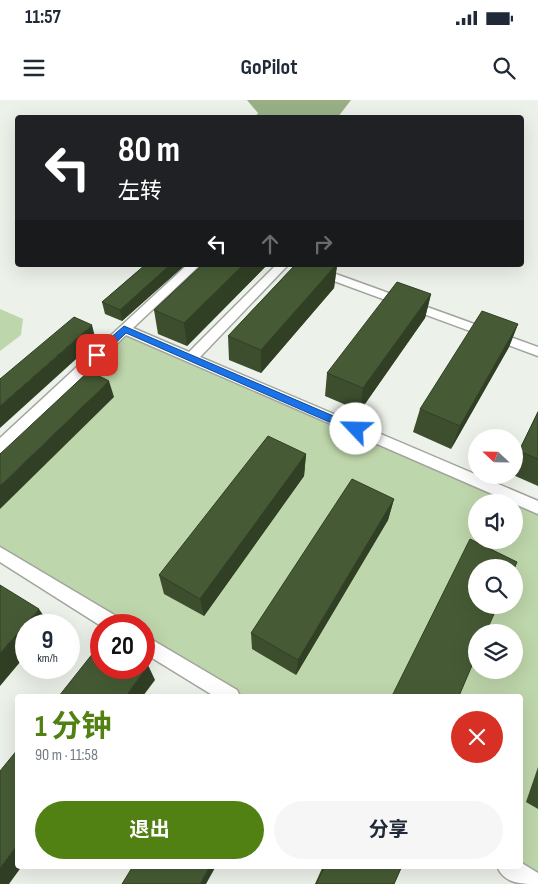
<!DOCTYPE html>
<html lang="zh">
<head>
<meta charset="utf-8">
<style>
	:root { --surface:#fff; --page:#f6f6f7; --text:#1f2937; --muted:#747a83; --accent:#508112 }
	body { margin:0; font-family:"Sofia Sans Condensed","Noto Sans SC",sans-serif; background:var(--page); color:var(--text); height:100vh; display:flex; flex-direction:column; font-size:19px; white-space:nowrap }
	* { box-sizing:border-box; margin:0 }
	p { font-size:16px; color:var(--muted) }
	.icon { flex:none; width:28px; height:28px; fill:none; stroke:currentColor; stroke-width:2; stroke-linecap:round; stroke-linejoin:round }
	.map { position:relative; flex:1; overflow:hidden }
	.panel { position:absolute; left:15px; top:594px; width:508px; height:175px; display:flex; flex-direction:column; background:var(--surface); border-radius:5px; box-shadow:0 5px 20px #0002 }
	.panel>* { flex:none }
	.hud { position:absolute; left:15px; top:15px; width:509px; height:152px; border-radius:5px; box-shadow:0 5px 20px #0002; background:#202124; color:#fff; overflow:hidden }
	.needle { width:32px; rotate:292deg }
	.buttons { position:absolute; left:468px; top:329px; display:grid; gap:10px }
	.buttons a { display:grid; place-items:center; width:55px; height:55px; border-radius:50%; background:var(--surface); box-shadow:0 5px 20px #0002; font-size:25px }
	.speed { position:absolute; left:15px; top:514px; display:flex; gap:10px; font-size:25px; font-weight:700; text-align:center }
	.speed>* { display:grid; place-content:center; width:65px; height:65px; border-radius:50%; background:var(--surface); box-shadow:0 5px 20px #0002; line-height:1 }
	.speed small { font-size:12px; font-weight:400 }
	.speed .limit { border:8px solid #d22; background:#fff; color:#111 }
	.pin { position:absolute; display:grid; place-items:center; width:42px; height:42px; color:#fff; margin:-21px; border-radius:10px; box-shadow:0 2px 8px #0006 }
	.me { position:absolute; width:55px; margin:-28px; rotate:294deg; stroke-linejoin:round; filter:drop-shadow(0 0 4px #0008) }
	.turn { display:flex; align-items:center; gap:18px; height:105px; padding:0 20px; font-size:22px }
	.turn .icon { width:65px; height:65px; stroke-width:2.5 }
	.turn b { display:block; font-size:35px; line-height:42px }
	.lanes { display:flex; align-items:center; height:48px; padding:0 20px; background:#0003; justify-content:center; gap:25px; direction:ltr }
	.lanes .off { opacity:.35 }
	.round { display:grid; place-items:center; flex:none; width:52px; height:52px; border-radius:26px; background:var(--page) }
	.overview { display:flex; align-items:center; justify-content:space-between; height:85px; padding:0 20px }
	h1 { font-size:30px; font-weight:700; line-height:38px; color:var(--accent) }
	.cta { display:flex; gap:10px; margin-top:auto; padding:10px 20px }
	.cta a { flex:1; height:58px; border-radius:30px; background:var(--accent); color:#fff; font-size:20px; font-weight:700; line-height:58px; text-align:center }
	.cta a+a { background:var(--page); color:var(--text) }
	.status { display:flex; justify-content:space-between; align-items:center; height:35px; padding:0 25px; background:var(--surface); direction:ltr }
	.status svg { height:14px; fill:currentColor }
	header { display:flex; justify-content:space-between; align-items:center; height:65px; padding:0 20px; background:var(--surface); font-size:22px; font-weight:700 }
	.map>svg:first-child { display:block }
	.green { fill:#bed6ab; fill-rule:evenodd }
	.water { fill:#99b087 }
	.lines { fill:none; stroke-linecap:round; stroke-linejoin:round }
	.service-casing { stroke:#a1a59d; stroke-width:3 }
	.service { fill:#fff; fill-rule:evenodd }
	.wall { fill:#3c4e2e }
	.shaded-wall { fill:#314025 }
	.building { fill:#465b35; stroke:#314025 }
	.route { fill:#1a73e8; stroke:#114b97 }
</style>
</head>
<body>
<div class="status"><b>11:57</b><svg viewBox="0 0 49 12"><path d="M0 12V9h3v3zM5 12V6h3v6zM10 12V3h3v9zM15 12V0h3v12zM26 1h20v11H26zM47 4h2v5h-2z"/></svg></div>
<header><svg class="icon" aria-label="menu" viewBox="0 0 24 24"><path d="M4 6h16M4 12h16M4 18h16"/></svg>GoPilot<svg class="icon" aria-label="search" viewBox="0 0 24 24"><circle cx="10" cy="10" r="6"/><path d="M15 15l6 6"/></svg></header>
<div class="map">
<svg width="538" height="784" viewBox="0 0 538 784">
	<rect width="100%" height="100%" fill="#ecf1e9"/>
	<g class="green">
		<polygon points="0,209 23,219 21,235 0,251"/>
		<path d="M124,229L538,409V784L507,766H520V596H231L144,543V525H115L0,454V347ZM476,402H514V440H476ZM476,468H514V505H476ZM476,532H514V570H476Z"/>
	</g>
	<polygon class="water" points="247,0 351,0 338,17 255,18 258,13"/>
	<g class="lines">
		<g class="service-casing">
			<g id="service">
				<polygon points="187,165 200,165 133,228 189,252 276,165 288,165 200,257 538,401 538,414 126,235 5,351 0,353 0,338"/>
				<polygon points="294,165 311,165 538,247 538,256 296,167"/>
				<polygon points="0,447 121,519 124,525 101,526 0,462"/>
				<polygon points="144,535 237,590 240,596 214,596 144,553"/>
				<path d="M520,762L538,773V784C521,784 504,784 497,766H520Z"/>
			</g>
		</g>
		<use href="#service" class="service"/>
	</g>
	<g class="wall">
		<polygon points="145,165 185,165 122,221 105,214 102,202"/>
		<polygon points="202,165 266,165 266,166 187,246 158,234 154,210"/>
		<polygon points="295,165 337,165 334,188 261,273 229,260 228,236"/>
		<polygon points="431,194 425,218 360,311 325,296 327,273"/>
		<polygon points="518,224 509,247 451,349 413,332 420,309"/>
		<polygon points="538,311 538,386 513,375 514,375 514,361"/>
		<polygon points="306,354 304,376 204,516 164,494 159,475"/>
		<polygon points="394,399 388,420 296,575 252,549 251,533"/>
		<polygon points="538,667 538,709 526,702"/>
		<polygon points="323,766 402,766 394,784 315,784"/>
	</g>
	<g class="shaded-wall">
		<polygon points="170,165 185,165 122,221 120,210"/>
		<polygon points="243,165 266,165 266,166 187,246 184,223"/>
		<polygon points="336,165 337,165 334,188 261,273 261,250"/>
		<polygon points="431,194 425,218 360,311 363,288"/>
		<polygon points="518,224 509,247 451,349 460,326"/>
		<polygon points="92,225 96,241 0,328 0,306"/>
		<polygon points="109,281 114,297 0,409 0,386"/>
		<polygon points="306,354 304,376 204,516 200,499"/>
		<polygon points="394,399 388,420 296,575 298,560"/>
		<polygon points="39,509 50,525 26,525 26,555 0,586 0,553"/>
		<polygon points="148,565 155,580 143,596 126,596"/>
		<polygon points="18,744 18,766 22,766 9,784 0,784 0,768"/>
		<polygon points="210,766 216,766 206,784 200,784"/>
	</g>
	<g class="building">
		<polygon points="145,165 170,165 120,210 102,202"/>
		<polygon points="202,165 243,165 184,223 154,210"/>
		<polygon points="295,165 336,165 261,250 228,236"/>
		<polygon points="397,182 431,194 363,288 327,273"/>
		<polygon points="482,211 518,224 460,326 420,309"/>
		<polygon points="74,217 92,225 0,306 0,279"/>
		<polygon points="89,271 109,281 0,386 0,354"/>
		<polygon points="538,312 538,359 519,351"/>
		<polygon points="268,336 306,354 200,499 159,475"/>
		<polygon points="352,379 394,399 298,560 251,533"/>
		<polygon points="470,439 517,462 514,469 514,468 476,468 476,505 498,505 486,532 476,532 476,556 459,596 392,596"/>
		<polygon points="0,485 39,509 0,553"/>
		<polygon points="101,543 101,568 144,568 144,562 148,565 126,596 59,596"/>
		<polygon points="18,649 18,744 0,768 0,671"/>
		<polygon points="133,766 210,766 200,784 122,784"/>
		<polygon points="325,766 402,766 394,784 316,784"/>
	</g>
	<polygon class="route" points="124,226 359,327 361,329 359,332 352,332 126,233 100,258 93,258 93,253"/>
</svg>
<div class="buttons">
<a><svg class="needle" viewBox="-14 -14 28 28"><path d="M0-13l5 13h-10z" fill="#e53935"/><path d="M0 13l5-13h-10z" fill="#747a83"/></svg></a>
<a><svg class="icon" aria-label="sound" viewBox="0 0 24 24"><path d="M4 9h4l5-4v14l-5-4H4zM17 9q2 3 0 6"/></svg></a>
<a><svg class="icon" aria-label="search" viewBox="0 0 24 24"><circle cx="10" cy="10" r="6"/><path d="M15 15l6 6"/></svg></a>
<a><svg class="icon" aria-label="layers" viewBox="0 0 24 24"><path d="M12 4l9 5-9 5-9-5zM3 14l9 5 9-5"/></svg></a>
</div>
<div class="speed"><div>9<small>km/h</small></div><div class="limit">20</div></div>
<div class="pin" style="left:97px;top:255px;background:#d93025"><svg class="icon" aria-label="arrive" viewBox="0 0 24 24"><path d="M6 21V4h12l-3 4 3 4H6"/></svg></div>
<svg class="me" style="left:356px;top:329px" viewBox="-20 -20 40 40"><circle r="19" fill="#fff"/><path d="M0-13L10 11 0 6-10 11z" fill="#1a73e8"/></svg>
<div class="hud">
<div class="turn"><svg class="icon" aria-label="left" viewBox="0 0 24 24"><path d="M17 20v-9H6M10 6l-5 5 5 5"/></svg><div><b>80 m</b>左转</div></div>
<div class="lanes"><svg class="icon" aria-label="left" viewBox="0 0 24 24"><path d="M17 20v-9H6M10 6l-5 5 5 5"/></svg><svg class="icon off" aria-label="ahead" viewBox="0 0 24 24"><path d="M12 20V5M6 11l6-6 6 6"/></svg><svg class="icon off" aria-label="right" viewBox="0 0 24 24"><path d="M7 20v-9h11M14 6l5 5-5 5"/></svg></div>
</div>
<section class="panel">
<div class="overview"><div><h1>1 分钟</h1><p>90 m · 11:58</p></div><a class="round" style="background:#d93025;color:#fff"><svg class="icon" aria-label="close" viewBox="0 0 24 24"><path d="M6 6l12 12M18 6L6 18"/></svg></a></div>
<div class="cta"><a>退出</a><a>分享</a></div>
</section>
</div>
</body>
</html>
